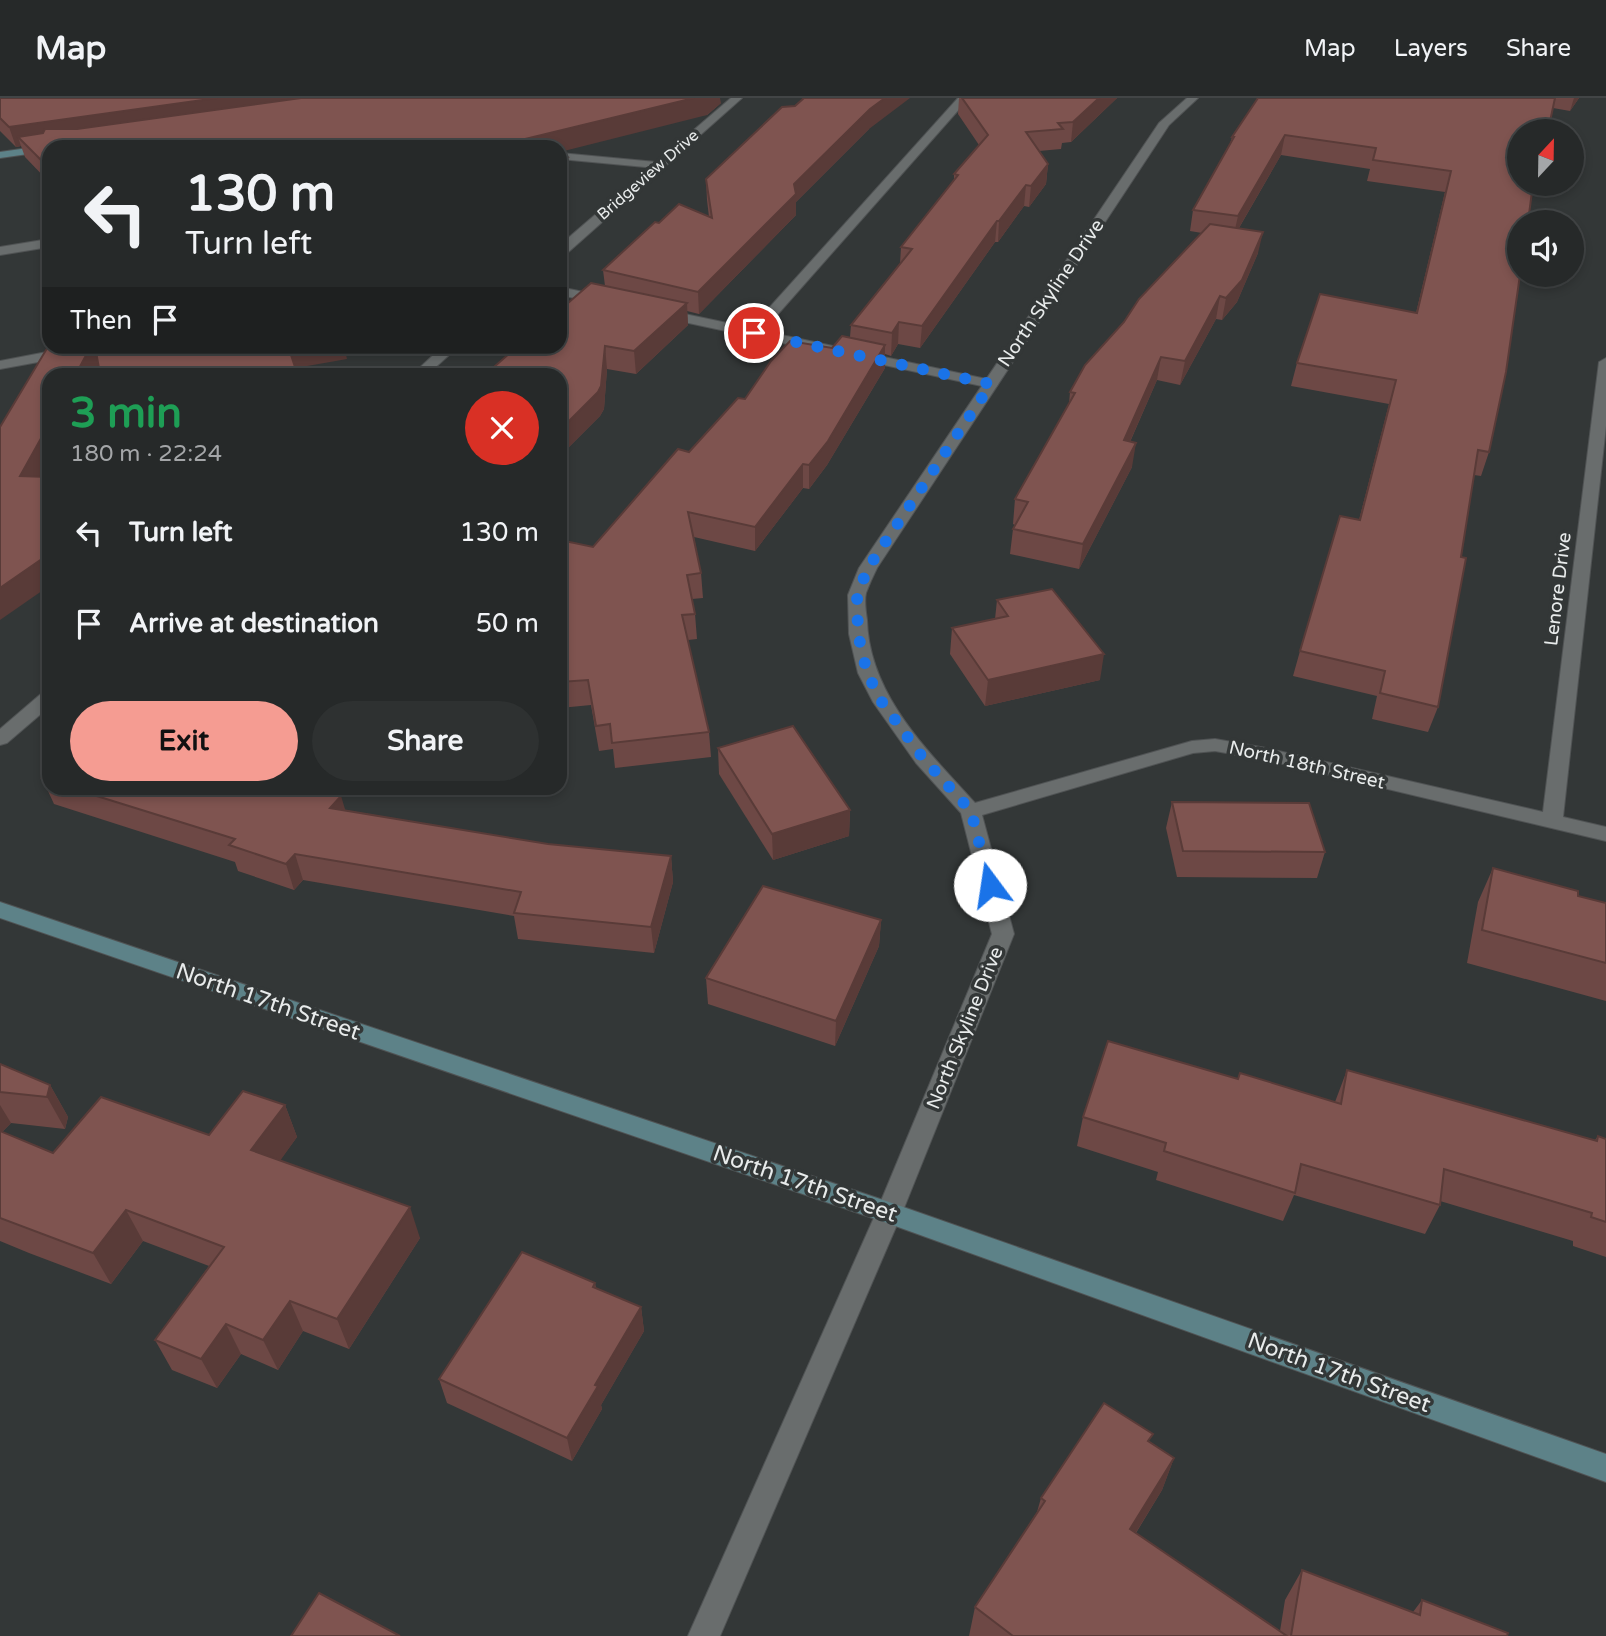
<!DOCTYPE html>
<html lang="en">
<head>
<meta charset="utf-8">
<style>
	:root { --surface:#262929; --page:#2e3131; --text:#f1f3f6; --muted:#a4a6a8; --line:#424546; --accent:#f59c92 }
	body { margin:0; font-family:"Varela Round",sans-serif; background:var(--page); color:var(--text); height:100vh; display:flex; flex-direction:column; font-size:26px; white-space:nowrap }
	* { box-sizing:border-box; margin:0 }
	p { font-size:23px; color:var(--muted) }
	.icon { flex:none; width:38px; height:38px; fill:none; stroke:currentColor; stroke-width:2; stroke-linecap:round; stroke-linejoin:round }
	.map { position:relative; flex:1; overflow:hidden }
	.details { position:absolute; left:42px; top:270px; width:525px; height:427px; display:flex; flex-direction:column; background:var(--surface); border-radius:21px; box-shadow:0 4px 10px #0003,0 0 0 2px var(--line) }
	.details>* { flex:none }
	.top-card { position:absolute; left:42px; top:42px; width:525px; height:214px; border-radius:21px; box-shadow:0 4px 10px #0003,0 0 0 2px var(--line); background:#262929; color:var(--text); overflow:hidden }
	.needle { width:46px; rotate:22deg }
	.tools { position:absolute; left:1507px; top:21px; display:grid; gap:14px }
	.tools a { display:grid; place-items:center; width:77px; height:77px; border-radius:50%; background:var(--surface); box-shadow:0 4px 10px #0003,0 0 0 2px var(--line); font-size:35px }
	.pin { position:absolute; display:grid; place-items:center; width:60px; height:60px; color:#fff; margin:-30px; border:4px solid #fff; border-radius:50%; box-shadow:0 2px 7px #0007 }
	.me { position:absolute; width:77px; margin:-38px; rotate:346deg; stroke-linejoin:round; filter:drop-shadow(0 0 5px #0008) }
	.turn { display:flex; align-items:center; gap:24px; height:147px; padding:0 28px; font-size:32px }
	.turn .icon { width:91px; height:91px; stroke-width:2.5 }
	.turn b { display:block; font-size:49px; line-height:60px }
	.then { display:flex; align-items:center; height:66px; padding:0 28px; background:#0003; gap:14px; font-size:26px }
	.round { display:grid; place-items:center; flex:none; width:74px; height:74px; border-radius:37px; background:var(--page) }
	.head { display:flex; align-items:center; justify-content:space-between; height:119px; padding:0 28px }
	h1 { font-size:42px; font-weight:700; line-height:52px; color:#1e9e55 }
	.button { display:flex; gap:14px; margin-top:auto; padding:14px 28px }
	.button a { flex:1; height:80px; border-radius:42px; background:var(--accent); color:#111; font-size:28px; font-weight:700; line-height:80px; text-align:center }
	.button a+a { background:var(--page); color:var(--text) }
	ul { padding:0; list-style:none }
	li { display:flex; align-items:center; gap:21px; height:91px; padding:0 28px }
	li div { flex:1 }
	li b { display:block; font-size:26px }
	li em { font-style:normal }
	header { display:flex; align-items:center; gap:42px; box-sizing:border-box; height:98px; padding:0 35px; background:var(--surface); border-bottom:2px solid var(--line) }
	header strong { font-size:33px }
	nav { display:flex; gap:38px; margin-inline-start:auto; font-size:24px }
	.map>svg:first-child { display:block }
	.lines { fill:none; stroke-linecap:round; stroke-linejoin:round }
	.lane-casing { stroke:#505354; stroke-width:2 }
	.street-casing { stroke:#505354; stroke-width:2 }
	.secondary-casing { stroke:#505354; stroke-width:2 }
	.lane { fill:#696d6d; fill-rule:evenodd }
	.street { fill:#696d6d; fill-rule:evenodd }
	.secondary { fill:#5d8288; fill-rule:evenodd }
	.wall { fill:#6d4845 }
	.shaded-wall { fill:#593b38 }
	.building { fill:#7f5450; stroke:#593b38; stroke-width:2 }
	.route { stroke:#1a73e8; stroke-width:12; stroke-dasharray:0 21.6 }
	.labels { text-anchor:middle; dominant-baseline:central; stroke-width:7; stroke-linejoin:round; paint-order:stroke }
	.far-street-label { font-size:16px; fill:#e8ebeb; stroke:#333737 }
	.street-label { font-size:19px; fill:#e8ebeb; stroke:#333737 }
	.near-street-label { font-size:23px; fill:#e8ebeb; stroke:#333737 }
</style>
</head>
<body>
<header>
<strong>Map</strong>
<nav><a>Map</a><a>Layers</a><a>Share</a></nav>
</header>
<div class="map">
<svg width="1606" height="1538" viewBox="0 0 1606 1538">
	<rect width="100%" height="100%" fill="#333737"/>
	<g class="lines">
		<g class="lane-casing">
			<g id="lane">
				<polygon points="958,0 969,0 763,233 991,282 996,283 998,286 996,289 991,290 656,218 654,215 661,211 751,230"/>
				<polygon points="560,55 656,64 662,67 656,70 560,61"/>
				<polygon points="49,141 49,149 0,157 0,149"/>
				<polygon points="560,189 611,200 613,203 606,207 560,197"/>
			</g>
		</g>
		<g class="street-casing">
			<g id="street">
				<polygon points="731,0 742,0 565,157 560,158 560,147"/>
				<path d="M1187,0H1198L1169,27L877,470C873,478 869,487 866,495C864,503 866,514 867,522C869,597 928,653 975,705L1192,643L1215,641L1266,650L1543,714L1599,264L1606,260V328L1563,719L1606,729V743L1266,662L1215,653L1193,655L982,717L1014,836L902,1115L720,1538H688L876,1115L992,836L961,715L916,665L873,604L858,575L849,536L848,497L859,470L1159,25Z"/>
				<polygon points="78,248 111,248 104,252 0,271 0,263"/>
				<polygon points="443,248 459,248 428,276 413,276"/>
				<polygon points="49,593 49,609 7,645 0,647 0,631 42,595"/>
			</g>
		</g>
		<g class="secondary-casing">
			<g id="secondary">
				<polygon points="49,47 54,49 49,49 49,53 0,60 0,54"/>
				<polygon points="0,804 889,1104 1606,1356 1606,1384 887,1125 0,820"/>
			</g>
		</g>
		<use href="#lane" class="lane"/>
		<use href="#street" class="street"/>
		<use href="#secondary" class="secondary"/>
	</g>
	<g class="wall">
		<polygon points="0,0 721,5 707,17 49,49 49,84 25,59 21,48 16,49 0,33"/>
		<polygon points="959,0 1117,0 1071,44 1062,45 1061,51 1039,53 1048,66 1046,86 1029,109 1024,108 998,144 995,144 920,250 898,246 891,258 885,256 885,270 827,367 809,391 803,390 755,453 694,439 701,475 703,500 692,501 695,516 697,541 688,542 709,634 711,659 615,670 613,651 599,653 591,607 560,610 560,442 593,449 689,354 745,301 850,239 851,227 900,166 901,149 954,82 954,76 979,47 958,16"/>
		<polygon points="1258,0 1579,0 1570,13 1553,10 1519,86 1536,86 1532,98 1489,354 1481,378 1474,377 1438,609 1428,634 1372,621 1377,598 1293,578 1300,553 1359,422 1389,306 1291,288 1297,265 1416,215 1445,94 1367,83 1370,71 1281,57 1239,130 1258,155 1237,204 1222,222 1216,221 1180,287 1157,282 1130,344 1132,369 1079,471 1010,456 1013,431 1015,427 1013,426 1015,401 1069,306 1070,294 1124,224 1202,135 1190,133 1193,112 1230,46 1232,39"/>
		<polygon points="795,8 869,31 796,104 796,117 699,216 687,213 688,227 636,276 607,271 604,311 600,318 560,358 560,276 605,188 603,172 659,125 709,119 707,102 706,81"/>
		<polygon points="997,502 1100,582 985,608 950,556 952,530 995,521"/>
		<polygon points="718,650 850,712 849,738 773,762 719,676"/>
		<polygon points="49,674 49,690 326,690 327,694 345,712 548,746 671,758 673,784 654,855 518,841 514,818 303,782 294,792 238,773 235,764 54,706 42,680"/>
		<polygon points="1172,704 1325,754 1317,780 1177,779 1166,730"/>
		<polygon points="1493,770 1578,798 1606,805 1606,903 1467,865 1478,804"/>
		<polygon points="881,822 879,848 835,948 708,906 706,880"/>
		<polygon points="0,966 50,987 68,1019 65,1031 11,1025 2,1034 53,1055 209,1037 285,1007 297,1039 280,1062 420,1140 349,1251 303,1233 278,1272 241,1256 217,1290 172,1272 155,1242 209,1168 143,1143 111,1186 29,1155 0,1143"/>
		<polygon points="1347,972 1595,1042 1598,1038 1606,1041 1606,1159 1573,1148 1573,1143 1440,1103 1440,1107 1425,1136 1294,1097 1283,1123 1156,1082 1158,1074 1077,1048 1083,1019 1238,981 1335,1004"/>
		<polygon points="595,1185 596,1190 641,1209 644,1233 601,1307 602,1311 572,1363 447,1305 439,1281"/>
		<polygon points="1150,1344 1174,1360 1162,1392 1136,1435 1280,1533 1285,1502 1302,1472 1413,1514 1422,1502 1507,1538 969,1538 975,1509 1037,1414 1041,1400"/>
	</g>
	<g class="shaded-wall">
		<polygon points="217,0 363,0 18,39 21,48 16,49 9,29"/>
		<polygon points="694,0 720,0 721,5 707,17 560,54 560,49 526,49 525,41"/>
		<polygon points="885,0 910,0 869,31 796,104 796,117 699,216 698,194 794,86 870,11"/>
		<polygon points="1099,0 1117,0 1071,44 1073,24"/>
		<polygon points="1574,0 1579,0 1570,13"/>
		<polygon points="1285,37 1281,57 1233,140 1238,118"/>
		<polygon points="567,59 569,79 560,83 560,61"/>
		<polygon points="1048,66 1046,86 1029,109 1031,88"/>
		<polygon points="1026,87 1024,108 998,144 999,123"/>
		<polygon points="997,123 995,144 920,250 922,228"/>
		<polygon points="1263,134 1258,155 1237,204 1222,222 1226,200"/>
		<polygon points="1220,198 1216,221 1180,287 1185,263"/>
		<polygon points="687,205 688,227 636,276 634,253"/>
		<polygon points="899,224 898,246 891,258 892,235"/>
		<polygon points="885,247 885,270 827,367 809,391 809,367"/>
		<polygon points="91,248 95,248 102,268 97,276 76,276"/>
		<polygon points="288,248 344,248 347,261 296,270 297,276 255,276"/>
		<polygon points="605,248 607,271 604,311 600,318 560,358 560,332"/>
		<polygon points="1161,259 1157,282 1120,366 1124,342"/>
		<polygon points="49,326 49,367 30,402 20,378"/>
		<polygon points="1136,345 1132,369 1079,471 1083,446"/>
		<polygon points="803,366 803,390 755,453 755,429"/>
		<polygon points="49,456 49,488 0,522 0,490"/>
		<polygon points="1104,556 1100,582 985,608 988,582"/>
		<polygon points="312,690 326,690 330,704"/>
		<polygon points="341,698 349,724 330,710"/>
		<polygon points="850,712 849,738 773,762 772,736"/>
		<polygon points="295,756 303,782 294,792 286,766"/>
		<polygon points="671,758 673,784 654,855 651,829"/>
		<polygon points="881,822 879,848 835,948 836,923"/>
		<polygon points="50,987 68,1019 65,1031 47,999"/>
		<polygon points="0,1007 11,1025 0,1036"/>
		<polygon points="285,1007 297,1039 265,1084 251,1052"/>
		<polygon points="410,1109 420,1140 349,1251 337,1221"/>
		<polygon points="126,1112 143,1143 111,1186 93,1155"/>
		<polygon points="290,1203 303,1233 278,1272 263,1242"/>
		<polygon points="641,1209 644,1233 601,1307 602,1311 572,1363 567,1340 595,1287"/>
		<polygon points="226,1226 241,1256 217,1290 201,1261"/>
		<polygon points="1174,1360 1162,1392 1119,1462 1130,1431"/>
	</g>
	<g class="building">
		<polygon points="0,0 217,0 9,29 0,20"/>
		<polygon points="301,0 694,0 525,41 544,49 49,49 49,70 18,39 43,35 45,31 77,31"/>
		<polygon points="804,0 885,0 870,11 794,86 796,96 698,194 603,172 655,124 659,125 679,106 712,120 706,81 782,9 795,8"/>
		<polygon points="962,0 1099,0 1073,24 1058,25 1063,31 1026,34 1048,66 1031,88 1026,87 999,123 997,123 922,228 899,224 892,235 851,227 912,151 901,149 958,77 954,76 988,37"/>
		<polygon points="1258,0 1555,0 1548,33 1519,33 1519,86 1533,86 1528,124 1519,124 1519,177 1520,177 1506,274 1489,354 1478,352 1461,459 1466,460 1438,609 1380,595 1385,573 1300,553 1340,418 1360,422 1396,282 1297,265 1320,196 1417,215 1451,73 1373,62 1376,50 1285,37 1238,118 1193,112 1234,39 1232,39"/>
		<polygon points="560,56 567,59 560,61"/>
		<polygon points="1210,126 1263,134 1242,182 1226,200 1220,198 1185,263 1161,259 1124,342 1136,345 1083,446 1013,431 1028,404 1015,401 1075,295 1070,294 1085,267 1124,224 1139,201"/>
		<polygon points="591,185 687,205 634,253 605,248 601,288 598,294 560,332 560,276 486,276 518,248 560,248 560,212"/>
		<polygon points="842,238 885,247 828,343 809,367 803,366 755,429 688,414 701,475 687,477 695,516 682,517 709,634 612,645 610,626 596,628 588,582 560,584 560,442 593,449 678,351 689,354 738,300 745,301 771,263 790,243 832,250"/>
		<polygon points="49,247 49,248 91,248 76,276 49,276 49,326 20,378 49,379 49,456 0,490 0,329"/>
		<polygon points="95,248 288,248 295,269 255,276 100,276"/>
		<polygon points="1052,491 1104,556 988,582 952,530 1008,518 997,502"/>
		<polygon points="793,628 850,712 772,736 718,650"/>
		<polygon points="49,674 49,682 42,680"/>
		<polygon points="71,690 312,690 341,698 330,710 548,746 671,758 651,829 514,815 521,794 295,756 286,766 229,747 235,741"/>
		<polygon points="1172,704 1309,705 1325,754 1183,753"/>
		<polygon points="1493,770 1578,793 1578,798 1606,805 1606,865 1482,832"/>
		<polygon points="763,788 881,822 836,923 706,880"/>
		<polygon points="1108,943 1238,981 1240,975 1341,1006 1347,972 1597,1043 1598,1038 1606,1041 1606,1124 1591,1119 1592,1115 1444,1071 1440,1107 1301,1066 1295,1095 1164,1053 1166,1045 1083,1019"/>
		<polygon points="0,966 50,987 47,999 0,994"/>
		<polygon points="243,993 285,1007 251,1052 410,1109 337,1221 290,1203 263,1242 226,1226 201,1261 155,1242 224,1149 126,1112 93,1155 0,1120 0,1033 53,1055 101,999 209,1037"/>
		<polygon points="522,1154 595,1185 593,1189 641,1209 595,1287 598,1288 567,1340 439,1281"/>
		<polygon points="1104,1305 1153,1336 1148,1343 1174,1360 1130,1431 1287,1538 1013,1538 975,1509 1045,1403 1041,1400"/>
		<polygon points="1302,1472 1420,1517 1422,1502 1508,1535 1507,1538 1291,1538"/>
		<polygon points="319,1495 400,1538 291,1538"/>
	</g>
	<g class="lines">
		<polyline class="route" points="754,235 991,286 868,470 857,497 858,536 867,575 882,604 923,660 971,713 990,787"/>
	</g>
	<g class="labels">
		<g class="far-street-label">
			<text transform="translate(648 77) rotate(-41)">Bridgeview Drive</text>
		</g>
		<g class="street-label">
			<text transform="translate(1051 195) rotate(-56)">North Skyline Drive</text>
			<text transform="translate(1558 491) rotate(-83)">Lenore Drive</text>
			<text transform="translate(1307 667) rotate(13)">North 18th Street</text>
			<text transform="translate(965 930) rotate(-68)">North Skyline Drive</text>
		</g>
		<g class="near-street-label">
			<text transform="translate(268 904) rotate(19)">North 17th Street</text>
			<text transform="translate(805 1086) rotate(19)">North 17th Street</text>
			<text transform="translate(1339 1275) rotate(20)">North 17th Street</text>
		</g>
	</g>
</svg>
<div class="tools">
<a><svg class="needle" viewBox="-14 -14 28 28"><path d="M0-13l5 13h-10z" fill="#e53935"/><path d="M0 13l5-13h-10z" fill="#a4a6a8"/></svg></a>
<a><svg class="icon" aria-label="sound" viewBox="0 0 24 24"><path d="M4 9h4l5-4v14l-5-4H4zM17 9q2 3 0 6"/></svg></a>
</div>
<div class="pin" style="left:754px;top:235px;background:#d93025"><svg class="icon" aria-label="arrive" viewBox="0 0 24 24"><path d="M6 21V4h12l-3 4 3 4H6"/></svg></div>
<svg class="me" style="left:990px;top:787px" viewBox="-20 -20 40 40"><circle r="19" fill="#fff"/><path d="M0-13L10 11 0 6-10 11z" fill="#1a73e8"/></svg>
<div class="top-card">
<div class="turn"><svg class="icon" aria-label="left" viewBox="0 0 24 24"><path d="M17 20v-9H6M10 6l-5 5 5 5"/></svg><div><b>130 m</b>Turn left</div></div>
<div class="then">Then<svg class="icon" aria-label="arrive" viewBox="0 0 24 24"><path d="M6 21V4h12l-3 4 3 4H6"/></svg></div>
</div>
<section class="details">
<div class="head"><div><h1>3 min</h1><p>180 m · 22:24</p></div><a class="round" style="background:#d93025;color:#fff"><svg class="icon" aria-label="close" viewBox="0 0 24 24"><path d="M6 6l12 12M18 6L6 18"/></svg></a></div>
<ul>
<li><svg class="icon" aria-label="left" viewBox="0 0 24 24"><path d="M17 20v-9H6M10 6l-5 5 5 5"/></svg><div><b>Turn left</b></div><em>130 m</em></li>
<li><svg class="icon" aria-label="arrive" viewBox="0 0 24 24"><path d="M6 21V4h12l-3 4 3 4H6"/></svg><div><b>Arrive at destination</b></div><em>50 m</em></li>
</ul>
<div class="button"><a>Exit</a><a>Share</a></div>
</section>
</div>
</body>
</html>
